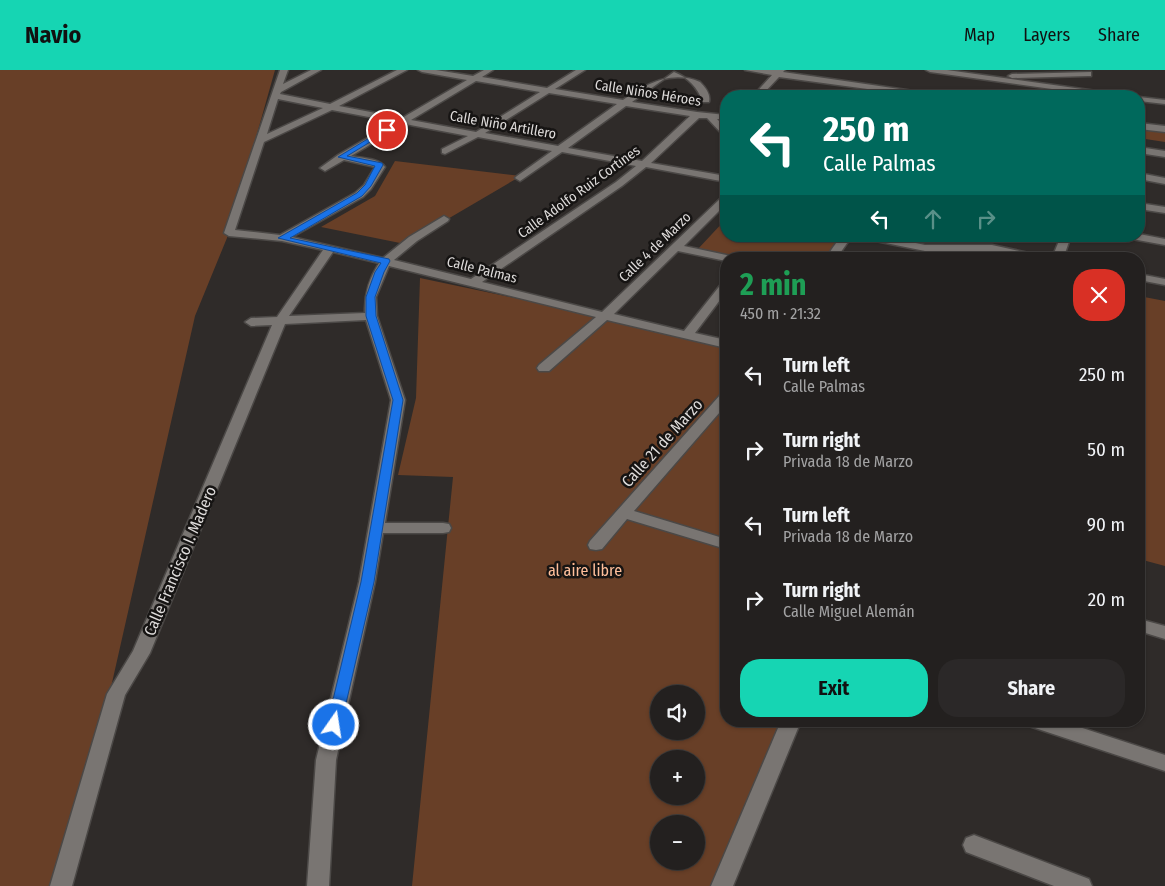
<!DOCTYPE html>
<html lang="en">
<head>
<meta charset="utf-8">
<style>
	:root { --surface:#23201f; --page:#2b2828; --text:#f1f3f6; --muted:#a3a3a4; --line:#403e3d; --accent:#16d5b3 }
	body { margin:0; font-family:"Fira Sans Condensed",sans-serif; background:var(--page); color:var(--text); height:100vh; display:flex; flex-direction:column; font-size:19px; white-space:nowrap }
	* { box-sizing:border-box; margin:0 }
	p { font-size:16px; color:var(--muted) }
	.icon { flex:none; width:28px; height:28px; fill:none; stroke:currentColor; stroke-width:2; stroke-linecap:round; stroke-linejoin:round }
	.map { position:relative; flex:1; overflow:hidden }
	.side { position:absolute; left:720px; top:182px; width:425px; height:475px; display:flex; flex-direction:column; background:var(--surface); border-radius:20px; box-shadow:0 1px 4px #0004,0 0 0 1px var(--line) }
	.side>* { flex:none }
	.banner { position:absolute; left:720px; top:20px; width:425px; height:152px; border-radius:20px; box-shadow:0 1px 4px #0004,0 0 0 1px var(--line); background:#00695c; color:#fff; overflow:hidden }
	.controls { position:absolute; left:650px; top:615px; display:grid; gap:10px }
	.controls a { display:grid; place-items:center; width:55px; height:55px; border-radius:50%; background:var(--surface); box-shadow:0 1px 4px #0004,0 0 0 1px var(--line); font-size:25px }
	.pin { position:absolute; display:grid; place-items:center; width:42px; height:42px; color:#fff; margin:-21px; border:2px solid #fff; border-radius:50%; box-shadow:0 1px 5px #0007 }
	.me { position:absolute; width:55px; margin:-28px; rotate:13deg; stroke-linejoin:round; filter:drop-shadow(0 0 4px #0008) }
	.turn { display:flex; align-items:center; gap:18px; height:105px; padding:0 20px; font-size:22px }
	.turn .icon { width:65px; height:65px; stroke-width:2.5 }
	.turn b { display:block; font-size:35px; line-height:42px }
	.lanes { display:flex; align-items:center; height:48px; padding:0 20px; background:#0003; justify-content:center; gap:25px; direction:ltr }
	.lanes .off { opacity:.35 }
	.round { display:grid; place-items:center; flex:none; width:52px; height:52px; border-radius:20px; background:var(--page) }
	.head { display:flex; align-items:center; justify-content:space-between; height:85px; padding:0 20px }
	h1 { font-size:30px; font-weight:700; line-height:38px; color:#1e9e55 }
	.primary-button { display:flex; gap:10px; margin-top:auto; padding:10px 20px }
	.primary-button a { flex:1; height:58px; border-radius:20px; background:var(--accent); color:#111; font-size:20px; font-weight:700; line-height:58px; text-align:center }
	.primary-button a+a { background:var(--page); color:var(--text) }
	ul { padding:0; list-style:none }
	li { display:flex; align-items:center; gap:15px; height:75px; padding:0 20px }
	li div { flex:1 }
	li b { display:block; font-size:19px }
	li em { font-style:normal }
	header { display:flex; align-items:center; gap:30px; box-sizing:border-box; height:70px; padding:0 25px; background:var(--accent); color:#111 }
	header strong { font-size:24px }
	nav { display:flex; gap:28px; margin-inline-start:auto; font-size:18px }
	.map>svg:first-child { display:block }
	.green { fill:#683f27; fill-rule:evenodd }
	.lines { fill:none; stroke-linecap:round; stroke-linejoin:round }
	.minor-casing { stroke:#4b4846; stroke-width:3 }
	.minor { fill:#797572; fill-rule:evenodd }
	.route { fill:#1a73e8; stroke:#114b97 }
	.labels { text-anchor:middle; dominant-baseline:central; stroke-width:5; stroke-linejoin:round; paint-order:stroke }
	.far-street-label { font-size:14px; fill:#dedbda; stroke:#161413 }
	.street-label { font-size:16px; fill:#dedbda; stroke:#161413 }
	.park-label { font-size:16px; fill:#ffbf9b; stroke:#161413 }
</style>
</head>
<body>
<header>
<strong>Navio</strong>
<nav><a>Map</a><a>Layers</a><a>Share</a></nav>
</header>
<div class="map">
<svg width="1165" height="816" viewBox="0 0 1165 816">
	<rect width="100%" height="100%" fill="#2f2b29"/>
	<g class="green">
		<polygon points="0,0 275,0 229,163 195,246 66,816 0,816"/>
		<polygon points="1139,56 1165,60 1165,72 1139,68"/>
		<polygon points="395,91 521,106 405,174 321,157 375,126"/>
		<polygon points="726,149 726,166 844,166 829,189 736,189 697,180"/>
		<path d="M420,208L620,250L726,277V651H787L724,816H412L453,407L398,405L416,328ZM659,624H696V661H659ZM659,689H696V726H659ZM659,754H696V791H659Z"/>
		<polygon points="1139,226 1165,231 1165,496 1139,489"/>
	</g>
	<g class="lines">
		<g class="minor-casing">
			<g id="minor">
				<path d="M280,0H288L283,14L311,0H321L281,22L280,24L330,34L397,0H407L339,36L402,48L467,10L422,2L418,0H436L473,6L484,0H493L482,7L547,18L576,0H585L555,19L623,30C647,13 672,0 700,12C705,17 711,24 709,32H703C697,17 689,8 674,2L632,32L697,42L726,45V49H717L726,58V66L723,65L707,48H699L651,93L726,106V112L646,97L622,116L482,212L602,242L722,127L726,126V134L684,176L731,186L736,189H726V191L678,181L614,244L684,261L722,213L726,212V222L695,263L726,270V278L607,250L549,301H539L537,298L539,295L596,247L389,196L376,227L377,246L405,330L385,453H443L449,454L451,458L449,462L443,463H383L375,512L336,690L329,816H307L316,690L359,512L391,330L366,250L285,254L150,583L125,625L72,816H50L107,624L133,581L272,255L251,256L245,252L251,248L277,247L323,180L282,171L229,166L224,163ZM476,11L540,22L476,62L411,50ZM549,23L617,34L558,76L485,63ZM278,29L323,38L267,64ZM626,36L690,46L642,91L568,78ZM332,40L395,52L338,85L320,98L325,101L344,90L375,97L364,115L355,123L280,165L235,160L264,72ZM405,54L468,66L442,79V83L445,84L478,67L552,81L517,106L515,108L520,111L562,82L636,96L616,112L471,209L394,190L417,171L448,151L449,149L444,146L409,167L383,188L292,167L363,127L371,119L385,97C379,88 361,88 351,86ZM333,182L379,193C369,209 364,224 365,243L289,246Z"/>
				<polygon points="745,0 785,0 783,2 934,24 938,26 919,26 779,7 761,26 753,26 772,5"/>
				<polygon points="926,0 947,0 1118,24 1122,26 1102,26 930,2"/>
				<polygon points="1091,2 1091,6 1088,6 1012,8 1008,6 1012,4"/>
				<polygon points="1139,27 1165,30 1165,34 1139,31"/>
				<polygon points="1139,53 1165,56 1165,62 1139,59"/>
				<polygon points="1139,77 1165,81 1165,87 1139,83"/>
				<polygon points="1139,103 1165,108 1165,114 1139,109"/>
				<polygon points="1139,133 1165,137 1165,143 1139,139"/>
				<polygon points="1139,164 1165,169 1165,175 1132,169 1127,166 1139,166"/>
				<polygon points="841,166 852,166 836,189 825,189"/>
				<polygon points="861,166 883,166 925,175 992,175 1052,188 1061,166 1071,166 1063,189 1029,189 992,181 925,181 866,169"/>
				<polygon points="1139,204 1165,209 1165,215 1139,210"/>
				<polygon points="726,323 726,335 634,441 726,469 726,479 627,449 602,479 596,480 590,479 588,475 590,471 721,324"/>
				<polygon points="1139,549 1165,556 1165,569 1139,561"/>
				<polygon points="781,651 801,651 733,816 711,816"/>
				<polygon points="1026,651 1061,651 1165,685 1165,701 1029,656"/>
				<polygon points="974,765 1089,809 1092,816 1054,816 966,782 963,775 966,768"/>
			</g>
		</g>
		<use href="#minor" class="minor"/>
	</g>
	<polygon class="route" points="384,59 390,60 347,86 382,93 383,95 371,116 362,126 290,168 389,189 390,191 384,202 375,227 376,246 403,330 374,512 341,655 339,659 334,661 329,659 327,655 361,512 393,330 366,246 366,227 375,202 381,193 278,168 357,123 365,115 375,96 338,87"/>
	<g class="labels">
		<g class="far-street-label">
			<text transform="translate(648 23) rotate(9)">Calle Niños Héroes</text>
			<text transform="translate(503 55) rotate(10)">Calle Niño Artillero</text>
			<text transform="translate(579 122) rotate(-36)">Calle Adolfo Ruiz Cortines</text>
			<text transform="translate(655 177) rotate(-44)">Calle 4 de Marzo</text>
			<text transform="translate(482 200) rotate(14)">Calle Palmas</text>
		</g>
		<g class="street-label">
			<text transform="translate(662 373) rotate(-48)">Calle 21 de Marzo</text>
			<text transform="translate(180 491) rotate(-67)">Calle Francisco I. Madero</text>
		</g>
		<g class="park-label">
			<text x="585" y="500">al aire libre</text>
		</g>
	</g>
</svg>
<div class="controls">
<a><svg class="icon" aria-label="sound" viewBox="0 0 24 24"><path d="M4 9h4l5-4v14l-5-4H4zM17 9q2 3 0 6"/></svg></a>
<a>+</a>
<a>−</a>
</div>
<div class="pin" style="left:387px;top:60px;background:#d93025"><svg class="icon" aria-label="arrive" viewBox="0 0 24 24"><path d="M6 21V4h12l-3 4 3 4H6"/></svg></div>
<svg class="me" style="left:334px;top:655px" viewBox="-20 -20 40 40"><circle r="17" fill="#1a73e8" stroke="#fff" stroke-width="3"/><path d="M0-11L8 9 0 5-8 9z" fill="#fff"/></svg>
<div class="banner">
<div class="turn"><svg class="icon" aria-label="left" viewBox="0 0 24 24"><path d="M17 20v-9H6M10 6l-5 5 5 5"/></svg><div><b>250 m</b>Calle Palmas</div></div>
<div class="lanes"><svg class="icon" aria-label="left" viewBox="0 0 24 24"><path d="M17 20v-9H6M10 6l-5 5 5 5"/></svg><svg class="icon off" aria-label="ahead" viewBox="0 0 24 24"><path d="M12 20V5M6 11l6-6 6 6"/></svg><svg class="icon off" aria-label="right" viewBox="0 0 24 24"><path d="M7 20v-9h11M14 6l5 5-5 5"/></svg></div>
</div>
<section class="side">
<div class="head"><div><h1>2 min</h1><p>450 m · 21:32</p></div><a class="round" style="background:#d93025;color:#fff"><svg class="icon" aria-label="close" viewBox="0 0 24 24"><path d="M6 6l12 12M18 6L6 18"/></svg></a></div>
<ul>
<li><svg class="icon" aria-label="left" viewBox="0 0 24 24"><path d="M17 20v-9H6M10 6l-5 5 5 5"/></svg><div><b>Turn left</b><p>Calle Palmas</p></div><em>250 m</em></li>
<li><svg class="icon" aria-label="right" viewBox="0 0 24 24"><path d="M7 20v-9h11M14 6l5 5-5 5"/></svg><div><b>Turn right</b><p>Privada 18 de Marzo</p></div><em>50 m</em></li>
<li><svg class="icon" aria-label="left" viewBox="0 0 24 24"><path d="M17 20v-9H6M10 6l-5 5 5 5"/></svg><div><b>Turn left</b><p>Privada 18 de Marzo</p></div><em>90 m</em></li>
<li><svg class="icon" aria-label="right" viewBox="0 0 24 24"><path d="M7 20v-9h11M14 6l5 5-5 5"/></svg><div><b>Turn right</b><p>Calle Miguel Alemán</p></div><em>20 m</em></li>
</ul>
<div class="primary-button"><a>Exit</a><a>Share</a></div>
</section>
</div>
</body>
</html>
